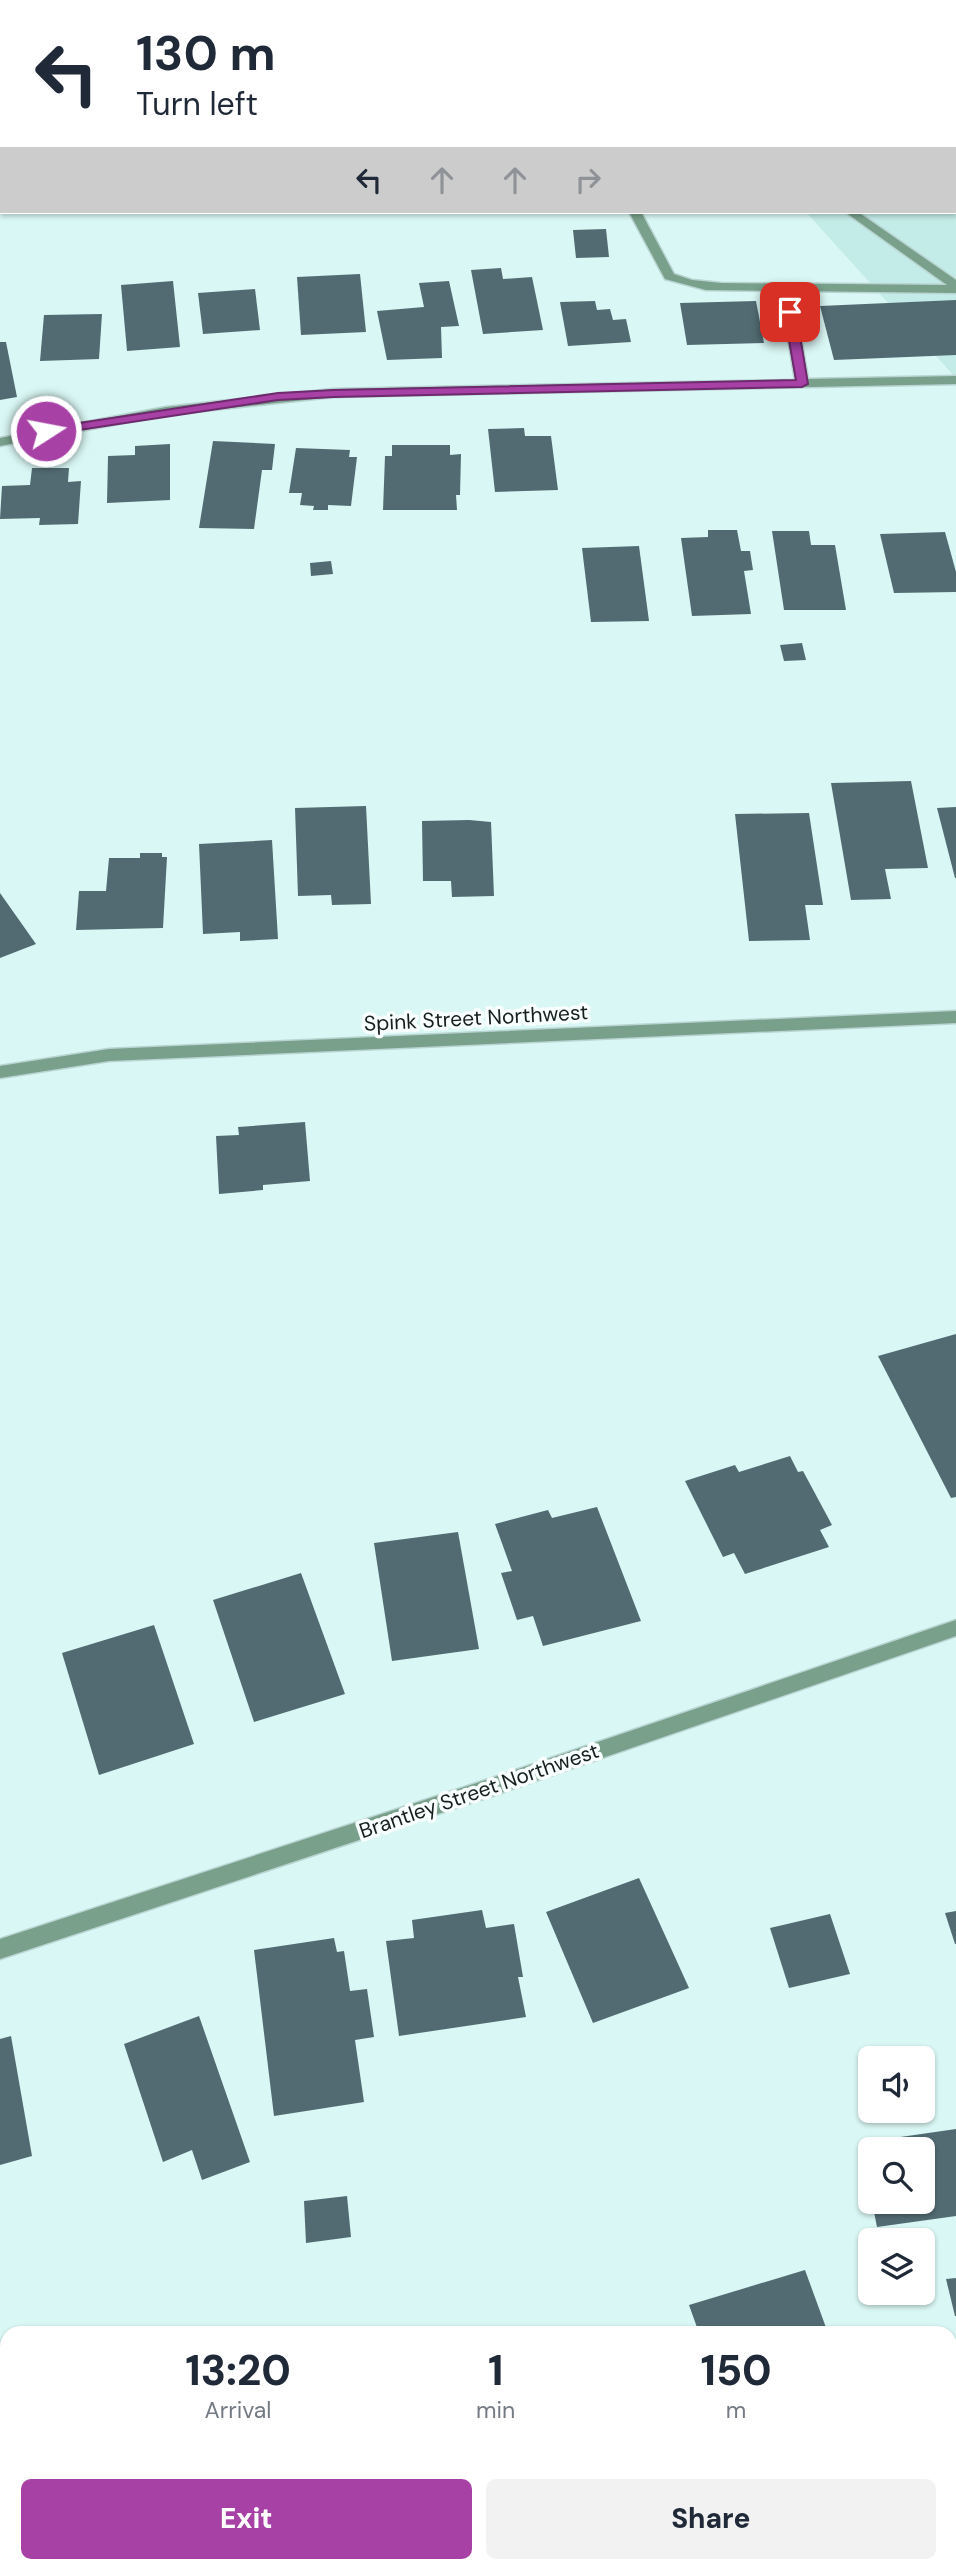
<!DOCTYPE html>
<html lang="en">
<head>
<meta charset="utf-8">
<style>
	:root { --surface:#fff; --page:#f2f2f3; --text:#1f2937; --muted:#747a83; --accent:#a741a6 }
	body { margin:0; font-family:"DM Sans",sans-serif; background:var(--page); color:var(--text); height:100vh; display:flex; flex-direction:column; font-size:26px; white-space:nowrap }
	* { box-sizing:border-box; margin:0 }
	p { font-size:23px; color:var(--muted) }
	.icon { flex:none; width:38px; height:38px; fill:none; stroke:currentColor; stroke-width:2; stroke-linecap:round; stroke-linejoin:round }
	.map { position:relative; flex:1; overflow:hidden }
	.sheet { position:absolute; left:0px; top:2326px; width:957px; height:247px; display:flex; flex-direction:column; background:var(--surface); border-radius:21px 21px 0 0; box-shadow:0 2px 5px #0004 }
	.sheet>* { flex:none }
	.top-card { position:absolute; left:0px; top:0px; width:957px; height:214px; box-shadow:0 2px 5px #0004; background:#fff; color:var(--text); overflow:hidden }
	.buttons { position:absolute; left:858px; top:2046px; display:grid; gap:14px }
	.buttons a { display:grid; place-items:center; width:77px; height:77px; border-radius:10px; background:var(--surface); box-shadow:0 2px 5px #0004; font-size:35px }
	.pin { position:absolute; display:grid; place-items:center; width:60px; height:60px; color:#fff; margin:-30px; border-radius:14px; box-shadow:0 4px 10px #0006 }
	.me { position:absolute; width:77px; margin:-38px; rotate:79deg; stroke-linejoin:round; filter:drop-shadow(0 0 5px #0008) }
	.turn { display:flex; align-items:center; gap:24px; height:147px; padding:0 21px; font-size:32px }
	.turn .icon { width:91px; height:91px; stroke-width:2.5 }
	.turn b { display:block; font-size:49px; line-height:60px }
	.lanes { display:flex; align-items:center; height:66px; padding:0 21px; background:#0003; justify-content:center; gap:35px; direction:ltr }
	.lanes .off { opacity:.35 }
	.eta { display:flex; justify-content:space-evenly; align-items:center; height:119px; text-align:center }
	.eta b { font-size:42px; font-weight:800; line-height:49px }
	.cta { display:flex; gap:14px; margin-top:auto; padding:14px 21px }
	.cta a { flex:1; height:80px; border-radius:10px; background:var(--accent); color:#fff; font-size:28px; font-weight:800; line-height:80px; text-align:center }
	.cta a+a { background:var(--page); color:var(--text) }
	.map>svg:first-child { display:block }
	.built { fill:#c3ebe7 }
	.building { fill:#526b72 }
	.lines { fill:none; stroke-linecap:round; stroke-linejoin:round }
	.minor-casing { stroke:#b9d4d2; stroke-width:3 }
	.minor { fill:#78a08b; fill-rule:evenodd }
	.route { fill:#a741a6; stroke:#6d2a6c; stroke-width:2 }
	.labels { text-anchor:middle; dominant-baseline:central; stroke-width:7; stroke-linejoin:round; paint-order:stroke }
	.street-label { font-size:21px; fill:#141f1e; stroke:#f9fffe }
</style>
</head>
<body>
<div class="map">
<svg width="956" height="2571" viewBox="0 0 956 2571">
	<rect width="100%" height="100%" fill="#d9f7f4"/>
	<polygon class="built" points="956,199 956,378 806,212 956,212"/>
	<g class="building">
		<polygon points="606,229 609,257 576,258 573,230"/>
		<polygon points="501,268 503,279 532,277 543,330 483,334 471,270"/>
		<polygon points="360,274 366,332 301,335 297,277"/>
		<polygon points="173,281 180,347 127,351 121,285"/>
		<polygon points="449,281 459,326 441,327 442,358 387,360 377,311 424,307 419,283"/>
		<polygon points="255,289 260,330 203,334 198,293"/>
		<polygon points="956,300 956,355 834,360 820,306"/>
		<polygon points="595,301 597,310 610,309 613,320 626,319 631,342 568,346 560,302"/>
		<polygon points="756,301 764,343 687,345 680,303"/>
		<polygon points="102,314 99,359 40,361 44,315"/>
		<polygon points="0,342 6,342 17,397 0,400"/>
		<polygon points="524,428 525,436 551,436 558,490 495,492 488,429"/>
		<polygon points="213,441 275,444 272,470 262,470 254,529 199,528"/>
		<polygon points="170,444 170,500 107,503 108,456 135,455 135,446"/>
		<polygon points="392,445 450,445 450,455 461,454 460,495 456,495 457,510 383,510 385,456 392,456"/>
		<polygon points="296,448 350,450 349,457 357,457 351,506 328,505 328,510 313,510 314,506 300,505 302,493 289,493"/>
		<polygon points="32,468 69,468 68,482 81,481 78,524 39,525 40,518 0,519 2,486 30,485"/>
		<polygon points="708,530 737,530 741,551 750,551 753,570 744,571 751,614 692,616 681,538 708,537"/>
		<polygon points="772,531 809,531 811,545 835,545 846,610 784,610"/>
		<polygon points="945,532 956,572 956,592 894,593 880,534"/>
		<polygon points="639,546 649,621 591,622 582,548"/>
		<polygon points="331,561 333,574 311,576 310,563"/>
		<polygon points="802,643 806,660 784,661 780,645"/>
		<polygon points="911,781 928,868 885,869 891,899 851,900 831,783"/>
		<polygon points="366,806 371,904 332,905 331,895 298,896 295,808"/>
		<polygon points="956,807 956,878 955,878 937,808"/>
		<polygon points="809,813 823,905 805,905 810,940 749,941 735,814"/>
		<polygon points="469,820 491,822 494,896 452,897 451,881 423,881 422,821"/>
		<polygon points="272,840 278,939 240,941 240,932 203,934 199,844"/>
		<polygon points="140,853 162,853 162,857 167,857 163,928 76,930 79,891 106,891 109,858 140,858"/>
		<polygon points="0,893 36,944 0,958"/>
		<polygon points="305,1122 310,1181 263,1185 263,1190 219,1194 216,1136 239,1135 238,1127"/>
		<polygon points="956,1334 956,1497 951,1498 878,1356"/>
		<polygon points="790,1456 798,1472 803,1471 832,1525 820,1530 829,1547 745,1574 734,1553 723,1557 685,1481 735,1465 739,1472"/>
		<polygon points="597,1507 641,1621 543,1646 533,1616 517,1620 501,1573 512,1571 495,1524 548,1510 552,1518"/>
		<polygon points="458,1532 479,1649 392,1661 374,1543"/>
		<polygon points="301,1573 345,1694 254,1722 213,1600"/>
		<polygon points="154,1625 194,1744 99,1775 62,1653"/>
		<polygon points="639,1878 689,1988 593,2023 546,1912"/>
		<polygon points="482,1910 486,1928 514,1924 523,1977 518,1977 526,2017 399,2036 386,1941 414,1938 412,1920"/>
		<polygon points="956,1911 956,1944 955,1944 945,1913"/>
		<polygon points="830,1914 850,1974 789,1988 770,1928"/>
		<polygon points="334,1938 337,1952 344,1951 350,1991 367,1989 374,2037 355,2040 364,2102 274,2116 254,1950"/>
		<polygon points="199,2016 250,2162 202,2180 192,2150 163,2162 124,2044"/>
		<polygon points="11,2036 32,2156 0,2165 0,2039"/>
		<polygon points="956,2129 956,2216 877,2227 872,2202 922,2202 922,2149 870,2149 869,2188 859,2143"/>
		<polygon points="347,2196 351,2237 306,2243 304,2201"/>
		<polygon points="805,2270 828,2333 699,2333 689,2305"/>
		<polygon points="956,2278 956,2316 955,2316 946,2279"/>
		<polygon points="7,2446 7,2532 6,2532 0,2507 0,2449"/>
		<polygon points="14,2566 124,2566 110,2571 15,2571"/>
	</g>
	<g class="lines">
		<g class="minor-casing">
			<g id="minor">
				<polygon points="340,0 351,0 352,2 341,2"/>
				<polygon points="389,0 406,0 388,2"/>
				<polygon points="705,0 718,0 719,2 706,2"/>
				<polygon points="738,0 749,0 737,2"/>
				<polygon points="0,88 2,88 0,95"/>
				<polygon points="629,212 641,212 674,274 692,280 721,283 947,285 845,212 858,212 956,280 956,293 793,291 808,379 956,376 956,384 333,397 166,415 0,446 0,438 166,407 333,389 795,380 780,291 706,290 665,279"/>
				<polygon points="956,1011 956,1023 109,1061 0,1078 0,1066 109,1049"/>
				<polygon points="956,1620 956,1636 495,1795 0,1959 0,1939 495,1777"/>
			</g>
		</g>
		<use href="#minor" class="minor"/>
	</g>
	<polygon class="route" points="790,308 796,312 808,384 802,387 334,397 278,400 46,435 40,431 46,428 278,393 334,390 796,380 784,312"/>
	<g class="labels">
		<g class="street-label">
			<text transform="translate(476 1018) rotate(-3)">Spink Street Northwest</text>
			<text transform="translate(479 1791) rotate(-19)">Brantley Street Northwest</text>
		</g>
	</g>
</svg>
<div class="buttons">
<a><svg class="icon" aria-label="sound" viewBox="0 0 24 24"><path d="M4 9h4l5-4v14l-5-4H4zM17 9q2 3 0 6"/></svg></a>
<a><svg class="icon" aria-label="search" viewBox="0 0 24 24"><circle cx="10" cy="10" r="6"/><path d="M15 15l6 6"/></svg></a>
<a><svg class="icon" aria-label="layers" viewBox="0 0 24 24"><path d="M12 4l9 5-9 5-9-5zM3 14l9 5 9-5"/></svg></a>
</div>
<div class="pin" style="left:790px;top:312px;background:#d93025"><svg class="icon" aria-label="arrive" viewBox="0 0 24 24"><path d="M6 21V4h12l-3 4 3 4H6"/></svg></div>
<svg class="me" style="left:46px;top:431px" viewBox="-20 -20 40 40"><circle r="17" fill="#a741a6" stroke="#fff" stroke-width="3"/><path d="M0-11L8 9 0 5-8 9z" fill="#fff"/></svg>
<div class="top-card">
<div class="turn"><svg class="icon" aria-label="left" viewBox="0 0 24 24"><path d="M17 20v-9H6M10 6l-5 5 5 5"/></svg><div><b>130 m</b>Turn left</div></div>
<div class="lanes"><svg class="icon" aria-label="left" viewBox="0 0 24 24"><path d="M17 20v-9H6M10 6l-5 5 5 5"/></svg><svg class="icon off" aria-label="ahead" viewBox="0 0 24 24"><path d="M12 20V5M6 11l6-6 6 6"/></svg><svg class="icon off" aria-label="ahead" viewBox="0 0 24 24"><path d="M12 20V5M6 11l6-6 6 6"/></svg><svg class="icon off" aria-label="right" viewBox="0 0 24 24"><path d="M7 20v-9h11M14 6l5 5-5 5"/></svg></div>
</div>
<section class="sheet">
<div class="eta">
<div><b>13:20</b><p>Arrival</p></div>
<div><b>1</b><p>min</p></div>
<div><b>150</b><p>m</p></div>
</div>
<div class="cta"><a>Exit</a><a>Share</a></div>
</section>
</div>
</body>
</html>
